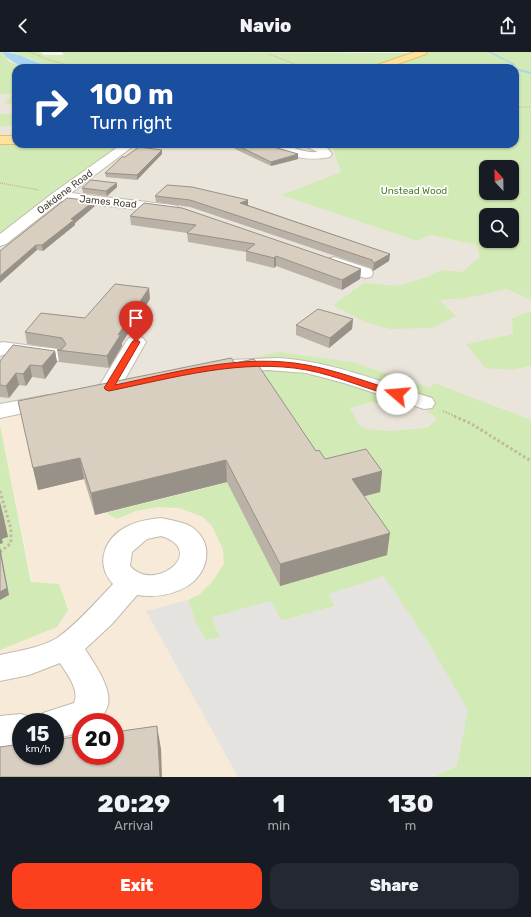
<!DOCTYPE html>
<html lang="en">
<head>
<meta charset="utf-8">
<style>
	:root { --surface:#171b24; --page:#242831; --text:#f1f3f6; --muted:#9ea1a6; --accent:#fc3f1d }
	body { margin:0; font-family:Rubik,sans-serif; background:var(--page); color:var(--text); height:100vh; display:flex; flex-direction:column; font-size:15px; white-space:nowrap }
	* { box-sizing:border-box; margin:0 }
	p { font-size:13px; color:var(--muted) }
	.icon { flex:none; width:22px; height:22px; fill:none; stroke:currentColor; stroke-width:2; stroke-linecap:round; stroke-linejoin:round }
	.map { position:relative; height:725px; overflow:hidden }
	.details { display:flex; flex-direction:column; background:var(--surface); flex:1 }
	.details>* { flex:none }
	.guide { position:absolute; left:12px; top:12px; width:507px; height:84px; border-radius:12px; box-shadow:0 1px 3px #0004; background:#1a4fa0; color:#fff; overflow:hidden }
	.needle { width:26px; rotate:338deg }
	.controls { position:absolute; left:479px; top:108px; display:grid; gap:8px }
	.controls a { display:grid; place-items:center; width:40px; height:40px; border-radius:8px; background:var(--surface); box-shadow:0 1px 3px #0004; font-size:20px }
	.speed { position:absolute; left:12px; top:661px; display:flex; gap:8px; font-size:20px; font-weight:700; text-align:center }
	.speed>* { display:grid; place-content:center; width:52px; height:52px; border-radius:50%; background:var(--surface); box-shadow:0 1px 3px #0004; line-height:1 }
	.speed small { font-size:10px; font-weight:400 }
	.speed .limit { border:6px solid #d22; background:#fff; color:#111 }
	.pin { position:absolute; display:grid; place-items:center; width:34px; height:34px; color:#fff; margin:-41px -17px; border-radius:50% 50% 50% 0; rotate:-45deg; box-shadow:0 0 4px #0007 }
	.pin .icon { rotate:45deg }
	.me { position:absolute; width:44px; margin:-22px; rotate:288deg; stroke-linejoin:round; filter:drop-shadow(0 0 3px #0008) }
	.turn { display:flex; align-items:center; gap:14px; height:84px; padding:0 12px; font-size:18px }
	.turn .icon { width:52px; height:52px; stroke-width:2.5 }
	.turn b { display:block; font-size:28px; line-height:34px }
	.eta { display:flex; justify-content:space-evenly; align-items:center; height:68px; text-align:center }
	.eta b { font-size:24px; font-weight:800; line-height:28px }
	.cta { display:flex; gap:8px; margin-top:auto; padding:8px 12px }
	.cta a { flex:1; height:46px; border-radius:12px; background:var(--accent); color:#fff; font-size:16px; font-weight:800; line-height:46px; text-align:center }
	.cta a+a { background:var(--page); color:var(--text) }
	header { display:flex; justify-content:space-between; align-items:center; height:52px; padding:0 12px; background:var(--surface); font-size:18px; font-weight:800 }
	.map>svg:first-child { display:block }
	.residential { fill:#eae5da }
	.commercial { fill:#f7ead8; fill-rule:evenodd }
	.green { fill:#d2eab5; fill-rule:evenodd }
	.parking { fill:#e5e3e0 }
	.water { fill:#a9d4f2 }
	.lines { fill:none; stroke-linecap:round; stroke-linejoin:round }
	.stream { fill:#a9d4f2; fill-rule:evenodd }
	.minor-casing { stroke:#c2bbae; stroke-width:2 }
	.major-casing { stroke:#e6c16a; stroke-width:2 }
	.path-far3 { stroke:#c4b79f; stroke-width:1; stroke-dasharray:1 1; stroke-linecap:butt }
	.path-far2 { stroke:#c4b79f; stroke-width:1.5; stroke-dasharray:1 1; stroke-linecap:butt }
	.path-far1 { stroke:#c4b79f; stroke-width:2; stroke-dasharray:1.5 1.5; stroke-linecap:butt }
	.path { stroke:#c4b79f; stroke-width:3; stroke-dasharray:2.5 2.5; stroke-linecap:butt }
	.minor { fill:#fff; fill-rule:evenodd }
	.major { fill:#ffe39c; fill-rule:evenodd }
	.wall { fill:#bab2a6 }
	.shaded-wall { fill:#979187 }
	.building { fill:#d8cfc1; stroke:#979187 }
	.route { fill:#fc3f1d; stroke:#a42913 }
	.labels { text-anchor:middle; dominant-baseline:central; stroke-width:3.5; stroke-linejoin:round; paint-order:stroke }
	.far-park-label { font-size:10px; fill:#4a7f2a; stroke:#fff }
	.far-street-label { font-size:10px; fill:#4b4439; stroke:#fff }
</style>
</head>
<body>
<header><svg class="icon" aria-label="back" viewBox="0 0 24 24"><path d="M15 5l-7 7 7 7"/></svg>Navio<svg class="icon" aria-label="share" viewBox="0 0 24 24"><path d="M12 15V3M7 8l5-5 5 5M5 13v7h14v-7"/></svg></header>
<div class="map">
<svg width="531" height="725" viewBox="0 0 531 725">
	<rect width="100%" height="100%" fill="#f6f3ec"/>
	<g class="residential">
		<polygon points="0,42 13,42 5,52 16,53 16,86 0,86"/>
		<polygon points="123,92 331,92 341,120 282,143 417,189 430,183 531,205 531,259 512,266 514,282 467,292 513,318 531,314 531,376 435,435 0,365 0,185"/>
	</g>
	<path class="commercial" d="M213,320L413,568L431,595L432,725H0V598L57,575L32,530L0,373V365ZM21,670H55V704H21ZM81,670H115V704H81Z"/>
	<g class="green">
		<polygon points="0,0 4,0 3,1 10,10 31,16 16,16 16,53 4,52 13,42 0,42"/>
		<polygon points="12,0 40,0 44,3 64,3 62,0 412,1 369,16 46,16 45,13"/>
		<path d="M428,0H531V248L507,237L466,246L439,248L456,264L432,276L390,277L365,270L333,253L364,231L397,234L425,226L443,218L462,220L480,205L476,193L430,183L417,189L281,143L341,120L331,92H515V16H384ZM486,115H512V141H486ZM486,163H512V189H486Z"/>
		<polygon points="0,62 16,62 16,72 0,75"/>
		<polygon points="0,91 16,92 123,92 0,185"/>
		<polygon points="531,259 531,314 513,318 485,316 466,292 513,282 512,266"/>
		<path d="M278,300L352,310L430,336L434,331L531,368V725H432L457,714L431,595L384,525L329,542L335,554L281,569L271,549L212,566L220,585L206,588L195,570L188,548L199,543L212,530L224,512L223,497L212,474L203,465L179,456L157,455L136,459L117,467L106,461L308,410L255,315L254,306ZM371,350L424,356L437,367L427,376L389,379L366,377L359,373L350,356Z"/>
		<polygon points="0,373 31,530 59,532 68,558 57,575 0,598"/>
	</g>
	<polygon class="parking" points="384,524 431,595 468,658 457,714 432,725 238,725 146,559 188,548 195,570 206,588 220,585 212,565 271,549 282,569 335,554 329,542"/>
	<path class="water" d="M4,0C17,0 31,9 45,13L46,16C29,16 14,15 3,1Z"/>
	<g class="lines">
		<g class="stream">
			<polygon points="488,0 491,0 515,12 512,16 510,16 512,12"/>
			<polygon points="515,16 531,20 531,22 515,18"/>
		</g>
		<g class="minor-casing">
			<g id="minor">
				<polygon points="122,92 136,92 71,141 172,153 177,154 179,157 177,160 172,161 61,149 6,192 0,194 0,182 53,141"/>
				<path d="M266,92C271,92 278,91 283,92C296,96 303,101 318,100L307,95L305,92C320,92 323,89 332,102L330,105C311,109 295,106 277,99C273,97 269,96 266,92Z"/>
				<polygon points="334,205 371,217 373,221 371,225 365,226 328,213 326,210 328,207"/>
				<polygon points="136,284 143,286 146,290 120,336 116,340 109,342 102,340 98,336 126,290 129,286"/>
				<polygon points="2,290 57,297 64,299 67,303 64,307 57,309 6,302 0,304 0,291"/>
				<path d="M278,306C331,309 381,330 432,346L435,351L432,356L424,357L344,331L306,321L268,318L229,320L222,318L219,314L222,310L229,308Z"/>
				<polygon points="48,343 56,344 59,349 56,354 0,366 0,352"/>
				<path d="M161,466C170,468 182,470 190,474C214,488 210,519 189,533C173,543 156,546 137,543L112,572L85,597C94,611 112,636 108,653C106,659 102,665 99,670H81V680L55,687V670H39L43,661L74,651C80,638 67,622 60,611L29,623L0,629V603C18,599 40,596 57,586C76,573 97,549 113,532C94,511 105,485 128,474C138,469 150,467 161,466ZM161,484C209,499 154,542 130,514L132,500L147,487Z"/>
				<polygon points="21,662 33,666 35,670 21,670 21,692 0,696 0,664"/>
			</g>
		</g>
		<g class="major-casing">
			<g id="major">
				<polygon points="415,0 427,0 426,2 386,16 372,16 374,14"/>
				<rect x="0" y="84" width="16" height="8"/>
			</g>
		</g>
		<g class="path-far3">
			<polyline points="30,0 49,8 79,16"/>
			<polyline points="269,2 305,16"/>
			<polyline points="515,55 531,55"/>
		</g>
		<polyline class="path-far2" points="0,131 39,138"/>
		<polyline class="path-far1" points="443,359 457,365"/>
		<g class="path">
			<polyline points="454,364 470,371 531,409"/>
			<polyline points="0,439 11,477 11,488 10,492 0,500"/>
		</g>
		<use href="#minor" class="minor"/>
		<use href="#major" class="major"/>
	</g>
	<g class="wall">
		<polygon points="234,92 277,96 298,102 298,107 271,114 235,97"/>
		<polygon points="162,102 137,128 106,125 105,121 125,105"/>
		<polygon points="117,131 117,135 107,144 83,141 82,136"/>
		<polygon points="155,144 248,153 390,202 389,209 373,219 371,216 190,155 156,150"/>
		<polygon points="144,151 361,217 360,227 342,238 276,214 274,216 246,209 246,200 188,190 187,181 131,173 130,164"/>
		<polygon points="95,154 75,171 75,173 43,199 37,198 0,199"/>
		<polygon points="150,247 122,291 122,294 109,316 59,310 57,298 61,297 27,292 25,280 85,266"/>
		<polygon points="353,267 352,277 329,296 296,283 296,273"/>
		<polygon points="55,299 57,310 45,327 32,325 26,334 19,333 9,346 0,345 0,309"/>
		<polygon points="235,311 316,399 325,407 382,419 380,440 364,444 387,503 280,534 227,430 95,463 84,427 38,438 33,416"/>
	</g>
	<g class="shaded-wall">
		<polygon points="162,98 162,102 137,128 137,123"/>
		<polygon points="298,102 298,107 271,114 271,110"/>
		<polygon points="117,131 117,135 107,144 106,139"/>
		<polygon points="248,148 248,154 240,151"/>
		<polygon points="94,149 95,154 75,171 75,173 43,199 42,193 71,167"/>
		<polygon points="36,193 37,198 0,231 0,224"/>
		<polygon points="390,202 389,209 373,219 374,211"/>
		<polygon points="276,204 276,214 274,216 274,206"/>
		<polygon points="361,217 360,227 342,238 342,228"/>
		<polygon points="149,236 150,247 122,291 122,294 109,316 107,304 118,283"/>
		<polygon points="353,267 352,277 329,296 330,286"/>
		<polygon points="55,299 57,310 45,327 42,314"/>
		<polygon points="30,313 32,325 26,334 23,322"/>
		<polygon points="16,321 19,333 9,346 6,334"/>
		<polygon points="80,406 84,427 38,438 33,416"/>
		<polygon points="226,408 227,430 95,463 91,441"/>
		<polygon points="382,419 380,440 350,448 352,427"/>
		<polygon points="0,450 4,466 8,485 2,487 3,491 0,492"/>
		<polygon points="390,481 387,503 280,534 280,512"/>
		<polygon points="0,495 9,543 0,548"/>
		<polygon points="157,674 161,697 162,725 160,725"/>
	</g>
	<g class="building">
		<polygon points="234,92 269,92 277,96 298,102 271,110"/>
		<polygon points="139,95 162,98 137,123 105,121 122,105 125,105"/>
		<polygon points="91,128 117,131 106,139 82,136"/>
		<polygon points="167,133 192,135 248,148 240,151 390,202 374,211 372,208 190,148 155,144"/>
		<polygon points="67,146 94,149 71,167 74,168 42,193 36,193 0,224 0,199"/>
		<polygon points="144,151 182,156 361,217 342,228 276,204 274,206 246,199 255,192 187,181 196,173 130,164"/>
		<polygon points="115,232 149,236 118,283 121,282 107,304 57,298 62,297 66,292 62,286 25,280 41,261 85,266"/>
		<polygon points="318,257 353,267 330,286 296,273"/>
		<polygon points="13,293 55,299 42,314 30,313 23,322 16,321 6,334 0,333 0,309"/>
		<polygon points="231,306 235,311 254,307 316,399 319,398 325,407 366,397 382,419 352,427 390,481 280,512 226,408 91,441 80,406 33,416 18,349"/>
		<polygon points="0,499 7,536 0,540"/>
		<polygon points="157,674 160,725 0,725 0,695 21,692 21,704 55,704 55,688 81,684 81,704 115,704 115,680"/>
	</g>
	<path class="route" d="M136,287L140,290L115,333C177,320 243,301 307,313C339,319 369,331 400,340L401,342L397,345C366,337 338,324 307,318C241,306 173,326 109,339L106,338L104,336L132,290Z"/>
	<g class="labels">
		<g class="far-park-label">
			<text x="414" y="139">Unstead Wood</text>
		</g>
		<g class="far-street-label">
			<text transform="translate(65 140) rotate(-37)">Oakdene Road</text>
			<text transform="translate(108 150) rotate(6)">James Road</text>
		</g>
	</g>
</svg>
<div class="controls">
<a><svg class="needle" viewBox="-14 -14 28 28"><path d="M0-13l5 13h-10z" fill="#e53935"/><path d="M0 13l5-13h-10z" fill="#9ea1a6"/></svg></a>
<a><svg class="icon" aria-label="search" viewBox="0 0 24 24"><circle cx="10" cy="10" r="6"/><path d="M15 15l6 6"/></svg></a>
</div>
<div class="speed"><div>15<small>km/h</small></div><div class="limit">20</div></div>
<div class="pin" style="left:136px;top:290px;background:#d93025"><svg class="icon" aria-label="arrive" viewBox="0 0 24 24"><path d="M6 21V4h12l-3 4 3 4H6"/></svg></div>
<svg class="me" style="left:397px;top:342px" viewBox="-20 -20 40 40"><circle r="19" fill="#fff"/><path d="M0-13L10 11 0 6-10 11z" fill="#fc3f1d"/></svg>
<div class="guide">
<div class="turn"><svg class="icon" aria-label="right" viewBox="0 0 24 24"><path d="M7 20v-9h11M14 6l5 5-5 5"/></svg><div><b>100 m</b>Turn right</div></div>
</div>
</div>
<section class="details">
<div class="eta">
<div><b>20:29</b><p>Arrival</p></div>
<div><b>1</b><p>min</p></div>
<div><b>130</b><p>m</p></div>
</div>
<div class="cta"><a>Exit</a><a>Share</a></div>
</section>
</body>
</html>
